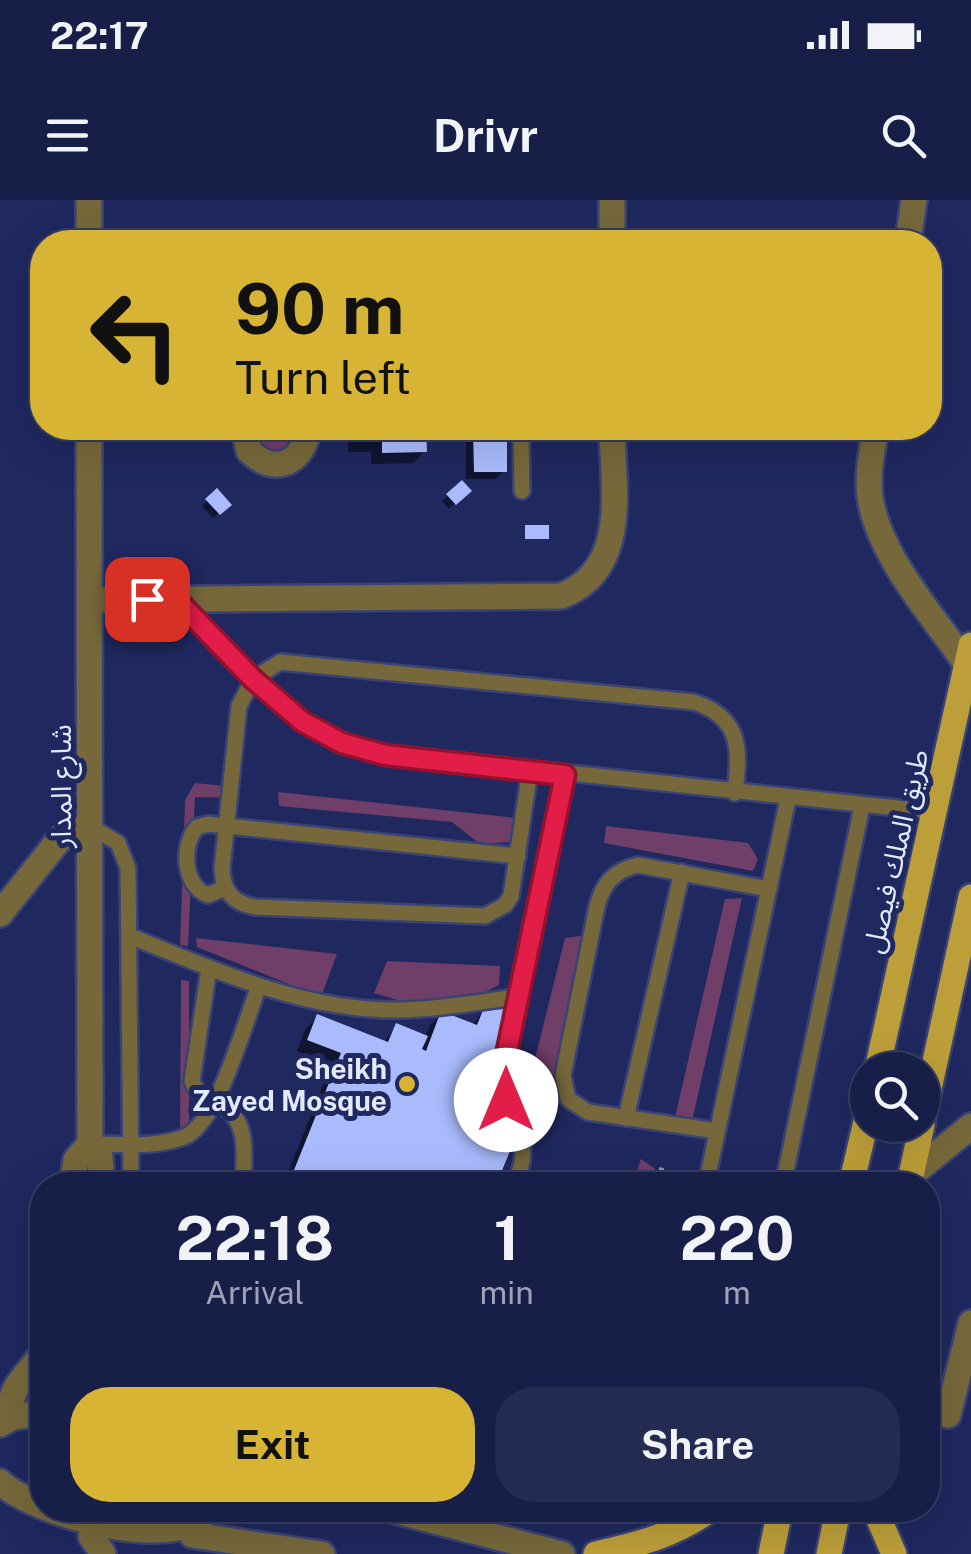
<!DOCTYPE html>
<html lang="en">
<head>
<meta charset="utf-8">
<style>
	:root { --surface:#171e47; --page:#242b52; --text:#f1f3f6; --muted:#9ea2b4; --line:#363c60; --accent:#d8b434 }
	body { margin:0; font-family:"Public Sans","Noto Sans Arabic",sans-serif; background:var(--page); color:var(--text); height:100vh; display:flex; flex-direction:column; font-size:38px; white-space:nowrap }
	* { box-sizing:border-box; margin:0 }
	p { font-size:32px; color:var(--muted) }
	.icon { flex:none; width:55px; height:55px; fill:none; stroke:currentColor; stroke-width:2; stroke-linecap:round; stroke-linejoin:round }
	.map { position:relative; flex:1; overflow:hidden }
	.panel { position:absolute; left:30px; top:972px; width:910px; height:350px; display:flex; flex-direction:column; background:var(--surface); border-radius:40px; box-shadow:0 10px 40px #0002,0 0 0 2px var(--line) }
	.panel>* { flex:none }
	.guide { position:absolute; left:30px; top:30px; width:912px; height:210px; border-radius:40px; box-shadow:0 10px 40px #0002,0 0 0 2px var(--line); background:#d8b434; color:#111; overflow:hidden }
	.tools { position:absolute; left:850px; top:852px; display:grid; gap:20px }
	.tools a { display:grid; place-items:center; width:90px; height:90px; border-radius:50%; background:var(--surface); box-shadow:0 10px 40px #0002,0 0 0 2px var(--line); font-size:50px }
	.pin { position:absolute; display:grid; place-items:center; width:85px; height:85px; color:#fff; margin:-42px; border-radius:20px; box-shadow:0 5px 15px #0006 }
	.me { position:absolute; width:110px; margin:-55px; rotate:0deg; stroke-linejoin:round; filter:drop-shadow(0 0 8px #0008) }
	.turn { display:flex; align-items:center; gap:35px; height:210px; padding:0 40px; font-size:45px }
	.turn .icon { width:130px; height:130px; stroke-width:2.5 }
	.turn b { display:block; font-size:70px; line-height:85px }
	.eta { display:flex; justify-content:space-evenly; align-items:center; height:170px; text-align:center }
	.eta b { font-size:60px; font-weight:700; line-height:70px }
	.button { display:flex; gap:20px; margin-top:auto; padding:20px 40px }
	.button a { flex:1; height:115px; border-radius:40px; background:var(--accent); color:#111; font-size:40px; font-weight:700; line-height:115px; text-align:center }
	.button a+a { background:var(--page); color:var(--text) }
	.status { display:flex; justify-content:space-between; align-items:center; height:70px; padding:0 50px; background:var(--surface); direction:ltr }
	.status svg { height:28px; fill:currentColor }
	header { display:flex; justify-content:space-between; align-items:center; height:130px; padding:0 40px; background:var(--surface); font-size:45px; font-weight:700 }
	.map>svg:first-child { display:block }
	.green { fill:#6f3e69 }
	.shadow { fill:#0007 }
	.building { fill:#a9bbfd }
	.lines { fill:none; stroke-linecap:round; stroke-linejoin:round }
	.service-casing { stroke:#3a4375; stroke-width:20 }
	.minor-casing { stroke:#3a4375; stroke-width:30 }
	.tertiary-casing { stroke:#3a4375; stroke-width:30 }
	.primary-casing { stroke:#3a4375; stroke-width:30 }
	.path { stroke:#8890b4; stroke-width:5; stroke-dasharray:5 8; stroke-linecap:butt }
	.service { stroke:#76683b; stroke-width:15 }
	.minor { stroke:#76683b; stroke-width:25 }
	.tertiary { stroke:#76683b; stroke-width:25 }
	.primary { stroke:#bd9f39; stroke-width:25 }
	.route-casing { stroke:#92132f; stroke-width:25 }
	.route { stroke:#e11d48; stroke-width:18 }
	.poi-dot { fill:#d8b434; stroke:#1f285f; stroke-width:4 }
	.labels { text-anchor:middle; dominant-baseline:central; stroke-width:10; stroke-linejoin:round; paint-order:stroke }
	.street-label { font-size:28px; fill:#e2e8fd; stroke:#1f285f }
	.poi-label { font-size:28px; font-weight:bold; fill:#e2e8fd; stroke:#1f285f; text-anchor:end }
</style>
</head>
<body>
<div class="status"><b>22:17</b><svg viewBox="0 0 49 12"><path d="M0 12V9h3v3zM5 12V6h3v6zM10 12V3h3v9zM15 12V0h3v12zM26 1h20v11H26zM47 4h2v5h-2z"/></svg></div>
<header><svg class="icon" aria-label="menu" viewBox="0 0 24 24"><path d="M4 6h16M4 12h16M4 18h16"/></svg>Drivr<svg class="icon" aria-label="search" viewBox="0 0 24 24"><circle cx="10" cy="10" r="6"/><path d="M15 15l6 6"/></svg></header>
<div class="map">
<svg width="971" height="1354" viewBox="0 0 971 1354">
	<rect width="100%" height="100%" fill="#1f285f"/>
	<g class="green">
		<polygon points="255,228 298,228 295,243 277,255 258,245"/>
		<polygon points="195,583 235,587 236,598 195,597 188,746 180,745 185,600"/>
		<polygon points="278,592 526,619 526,641 480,644 452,622 279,606"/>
		<polygon points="606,626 748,643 758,659 753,671 604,643"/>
		<polygon points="742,698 691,926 674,922 725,699"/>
		<polygon points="587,735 547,905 525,899 565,738"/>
		<polygon points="196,738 337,754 321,797 197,747"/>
		<polygon points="387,761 500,766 499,785 443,814 374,793"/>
		<polygon points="181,780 189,781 189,933 180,932"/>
		<polygon points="641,959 655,969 652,982 669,982 668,985 632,985"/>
	</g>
	<g class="shadow">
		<polygon points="325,228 424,228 425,251 413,263 371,264 371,252 348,252 348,237 326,238"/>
		<polygon points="466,228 504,228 505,270 496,279 466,279"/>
		<polygon points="462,284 468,291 449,309 442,301"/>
		<polygon points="217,291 229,304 213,318 202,306"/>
		<polygon points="487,806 471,917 493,985 283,985 331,865 297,851 306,828 318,817 383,843 397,826 425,838 430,825 442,814 472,826"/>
	</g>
	<g class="building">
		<polygon points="358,228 426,228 427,252 382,253 382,241 359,242"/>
		<polygon points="473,228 507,228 507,272 474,272"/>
		<polygon points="462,280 472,291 456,305 446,294"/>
		<polygon points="217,288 232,305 220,315 205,299"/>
		<rect x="525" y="325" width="24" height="14"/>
		<polygon points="486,803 510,812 474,915 517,934 496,985 288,985 341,853 307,840 317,814 388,842 396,823 428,836 422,849 426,851 441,811 477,825"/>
		<polygon points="255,974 282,985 251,985"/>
	</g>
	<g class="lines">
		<g class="service-casing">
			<g id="service">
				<polyline points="521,228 522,291"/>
				<path d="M176,399C232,457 285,522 363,551L935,612"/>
				<path d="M530,571L511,696L505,705L485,716L256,707C234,704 223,692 222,669L239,506L253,479L280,462L694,502C742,518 740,550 735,593"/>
				<polyline points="90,626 118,643 128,668 131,985"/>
				<path d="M225,688L208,695C183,686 181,645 197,627L208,624L518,656"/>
				<path d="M130,736C214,770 302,810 395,810C435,810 477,802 517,797"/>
				<path d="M209,768L192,881C198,897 207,897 221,905C250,920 244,957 243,985"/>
				<polyline points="626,918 682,672"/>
				<path d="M717,931L588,912L568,899L563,875L597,706C603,683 615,670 638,665L769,689"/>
				<path d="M90,944C120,944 156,948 184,937C218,924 245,821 259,786"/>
				<path d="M514,985C538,938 505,917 503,869L565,575"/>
				<polyline points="706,985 788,599"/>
				<polyline points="783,985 862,606"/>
			</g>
		</g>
		<g class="minor-casing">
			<g id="minor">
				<polyline points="612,42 612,0"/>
				<path d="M244,228L249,251C275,277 305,262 308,228"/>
				<path d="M90,400L561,396C630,370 613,287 612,228"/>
				<polyline points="0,714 58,641 67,633 90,626"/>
				<polyline points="948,1215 971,1123"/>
				<polyline points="91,1336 103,1354"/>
			</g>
		</g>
		<g class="tertiary-casing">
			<g id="tertiary">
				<polyline points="89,0 89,42"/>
				<polyline points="908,42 914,0"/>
				<polyline points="89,228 90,944 100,956 102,985"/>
				<path d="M876,228C872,251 867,274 870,297C878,355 934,417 967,465"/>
				<polyline points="911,975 971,926"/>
				<polyline points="72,985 76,960 90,944"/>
				<path d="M13,1217C4,1190 29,1174 42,1154"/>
				<polyline points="0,1224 13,1217 42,1213"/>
				<path d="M0,1282C38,1317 184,1354 206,1310"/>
				<polyline points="392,1310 562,1354"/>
				<polyline points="192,1335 322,1354"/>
			</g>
		</g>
		<g class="primary-casing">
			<g id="primary">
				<polyline points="877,870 971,445"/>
				<polyline points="922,921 971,697"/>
				<polyline points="851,985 868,913"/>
				<polyline points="909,985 922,925"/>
				<polyline points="875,1310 894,1354"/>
				<path d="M596,1354C642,1343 670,1337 710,1310"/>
				<polyline points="771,1354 780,1310"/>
				<polyline points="829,1354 838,1310"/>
			</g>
		</g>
		<polyline class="path" points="657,985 664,960"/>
		<use href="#service" class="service"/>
		<use href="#minor" class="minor"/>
		<use href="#tertiary" class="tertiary"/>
		<use href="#primary" class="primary"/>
	</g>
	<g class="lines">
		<g class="route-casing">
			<polyline id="route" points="147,399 176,399 253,479 303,522 342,543 385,555 565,575 503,870 506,900"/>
		</g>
		<use href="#route" class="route"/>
	</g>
	<circle class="poi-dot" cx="407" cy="884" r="10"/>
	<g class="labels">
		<g class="street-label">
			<text transform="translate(60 586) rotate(-90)">شارع المدار</text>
			<text transform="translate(895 651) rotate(-77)">طريق الملك فيصل</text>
		</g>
		<g class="poi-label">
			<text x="387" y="868">Sheikh<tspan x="387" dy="32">Zayed Mosque</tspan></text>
		</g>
	</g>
</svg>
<div class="tools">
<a><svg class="icon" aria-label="search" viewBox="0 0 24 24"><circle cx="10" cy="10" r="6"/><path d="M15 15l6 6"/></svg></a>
</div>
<div class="pin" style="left:147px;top:399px;background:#d93025"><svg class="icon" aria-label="arrive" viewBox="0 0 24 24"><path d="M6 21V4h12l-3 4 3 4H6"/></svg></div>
<svg class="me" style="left:506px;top:900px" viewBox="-20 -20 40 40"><circle r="19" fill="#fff"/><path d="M0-13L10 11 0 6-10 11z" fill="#e11d48"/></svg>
<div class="guide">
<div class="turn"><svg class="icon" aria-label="left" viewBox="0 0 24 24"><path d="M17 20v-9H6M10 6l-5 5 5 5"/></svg><div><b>90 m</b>Turn left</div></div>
</div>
<section class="panel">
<div class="eta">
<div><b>22:18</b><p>Arrival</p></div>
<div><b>1</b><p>min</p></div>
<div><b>220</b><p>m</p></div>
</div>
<div class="button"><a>Exit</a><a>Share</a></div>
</section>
</div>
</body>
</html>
